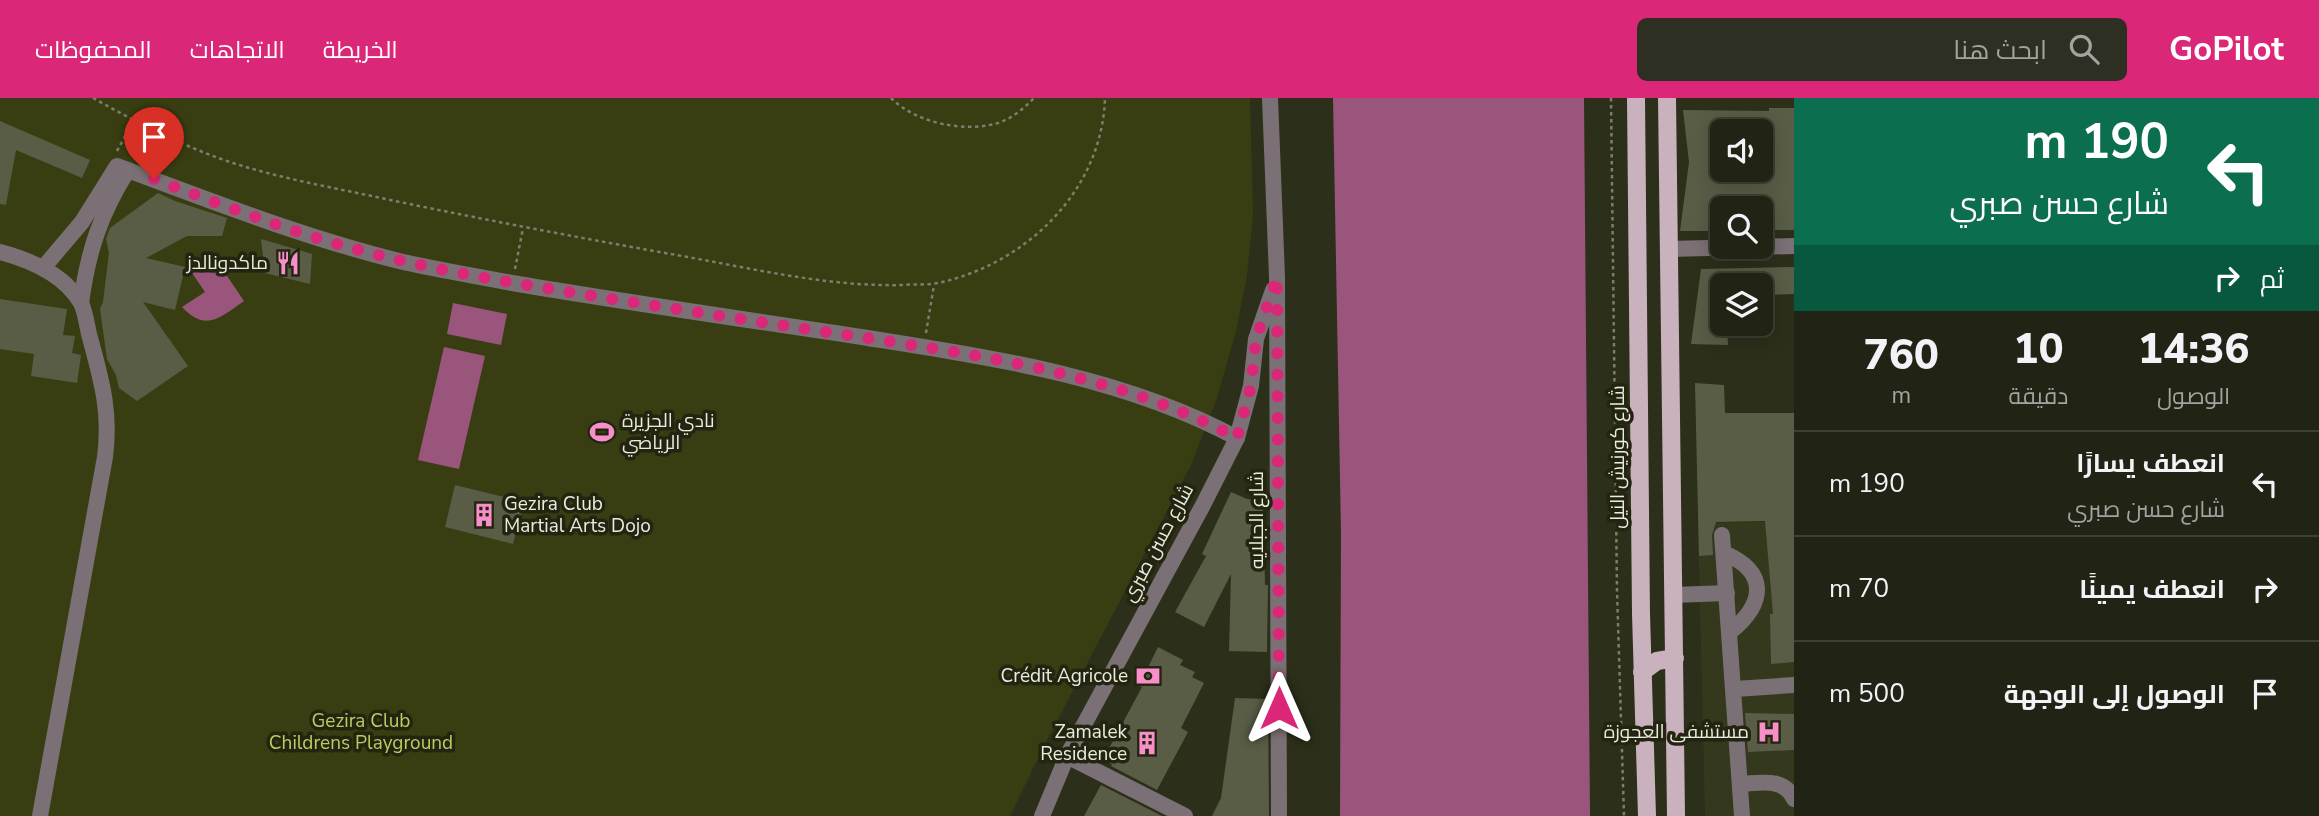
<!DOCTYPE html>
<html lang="ar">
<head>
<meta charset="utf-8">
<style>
	:root { --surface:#212314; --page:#2d2f22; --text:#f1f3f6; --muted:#a2a4a0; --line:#3e4034; --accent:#db2777 }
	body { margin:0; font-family:"Nunito Sans",Cairo,sans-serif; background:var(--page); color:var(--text); direction:rtl; height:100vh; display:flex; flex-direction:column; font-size:26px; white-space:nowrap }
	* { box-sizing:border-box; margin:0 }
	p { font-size:23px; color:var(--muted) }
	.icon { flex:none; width:38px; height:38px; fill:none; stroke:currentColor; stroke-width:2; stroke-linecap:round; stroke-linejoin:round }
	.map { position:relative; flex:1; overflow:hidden; direction:ltr }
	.details { display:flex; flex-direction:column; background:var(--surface); width:525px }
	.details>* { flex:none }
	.hud { background:#0b6e4f; color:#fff; overflow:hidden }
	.fabs { position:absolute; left:1710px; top:21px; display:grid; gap:14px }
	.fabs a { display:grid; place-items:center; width:63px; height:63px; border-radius:10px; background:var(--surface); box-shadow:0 4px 18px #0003,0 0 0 2px var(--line); font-size:35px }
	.pin { position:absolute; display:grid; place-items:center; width:60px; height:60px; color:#fff; margin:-72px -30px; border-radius:50% 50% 50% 0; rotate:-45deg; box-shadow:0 0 7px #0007 }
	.pin .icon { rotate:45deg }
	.me { position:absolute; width:77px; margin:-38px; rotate:0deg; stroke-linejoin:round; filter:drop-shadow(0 0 5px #0008) }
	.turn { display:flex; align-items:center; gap:24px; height:147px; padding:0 35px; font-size:32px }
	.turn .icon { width:91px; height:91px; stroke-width:2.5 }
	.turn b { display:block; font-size:49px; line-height:60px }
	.then { display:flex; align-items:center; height:66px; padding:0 35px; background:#0003; gap:14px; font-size:26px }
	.eta { display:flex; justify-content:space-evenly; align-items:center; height:119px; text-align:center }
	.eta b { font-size:42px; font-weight:800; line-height:49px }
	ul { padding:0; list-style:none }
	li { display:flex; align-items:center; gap:21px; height:105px; padding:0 35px; border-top:2px solid var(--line) }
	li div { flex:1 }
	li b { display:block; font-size:26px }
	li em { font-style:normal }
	header { display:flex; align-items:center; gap:42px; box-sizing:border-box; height:98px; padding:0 35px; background:var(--accent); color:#fff }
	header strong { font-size:33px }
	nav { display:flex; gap:38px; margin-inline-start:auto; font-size:24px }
	.search { width:490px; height:63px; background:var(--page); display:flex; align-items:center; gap:18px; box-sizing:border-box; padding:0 24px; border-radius:10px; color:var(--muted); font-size:26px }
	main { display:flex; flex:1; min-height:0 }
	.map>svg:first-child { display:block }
	.built { fill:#34381c }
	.green { fill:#393e12 }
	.water { fill:#9a557c }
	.building { fill:#595d46; fill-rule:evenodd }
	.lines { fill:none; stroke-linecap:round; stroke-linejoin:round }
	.path { stroke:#7c7f6d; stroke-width:2.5; stroke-dasharray:3.5 3.5; stroke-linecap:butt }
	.minor { stroke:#7b7075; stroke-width:16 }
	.major { stroke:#c9b2be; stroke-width:18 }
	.route { stroke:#db2777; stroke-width:12; stroke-dasharray:0 21.6 }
	.labels { text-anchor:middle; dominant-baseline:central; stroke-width:7; stroke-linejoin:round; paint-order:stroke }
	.poi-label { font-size:19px; fill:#e9ecde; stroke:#232511; text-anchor:end }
	.street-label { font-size:19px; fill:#e9ecde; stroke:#232511 }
	.park-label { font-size:19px; fill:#bdcb60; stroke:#232511 }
</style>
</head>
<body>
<header>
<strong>GoPilot</strong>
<div class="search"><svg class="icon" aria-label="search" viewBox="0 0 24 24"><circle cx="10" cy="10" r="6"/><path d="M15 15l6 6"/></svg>ابحث هنا</div>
<nav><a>الخريطة</a><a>الاتجاهات</a><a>المحفوظات</a></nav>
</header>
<main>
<section class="details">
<div class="hud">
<div class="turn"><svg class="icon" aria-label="left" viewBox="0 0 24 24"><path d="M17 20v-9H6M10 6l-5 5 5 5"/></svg><div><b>190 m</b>شارع حسن صبري</div></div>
<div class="then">ثم<svg class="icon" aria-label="right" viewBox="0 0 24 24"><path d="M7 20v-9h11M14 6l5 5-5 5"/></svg></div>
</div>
<div class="eta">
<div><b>14:36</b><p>الوصول</p></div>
<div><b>10</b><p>دقيقة</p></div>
<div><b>760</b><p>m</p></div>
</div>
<ul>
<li><svg class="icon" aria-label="left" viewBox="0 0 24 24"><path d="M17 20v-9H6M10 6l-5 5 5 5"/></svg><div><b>انعطف يسارًا</b><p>شارع حسن صبري</p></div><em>190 m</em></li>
<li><svg class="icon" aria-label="right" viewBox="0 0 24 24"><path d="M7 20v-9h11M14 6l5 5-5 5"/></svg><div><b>انعطف يمينًا</b></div><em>70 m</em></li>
<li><svg class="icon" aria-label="arrive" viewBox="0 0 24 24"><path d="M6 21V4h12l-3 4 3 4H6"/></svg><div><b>الوصول إلى الوجهة</b></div><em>500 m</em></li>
</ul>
</section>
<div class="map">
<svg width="1794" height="718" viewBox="0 0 1794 718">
	<rect width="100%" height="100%" fill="#2c2f1a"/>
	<polygon class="built" points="1794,423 1794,718 1705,718 1698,425"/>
	<polygon class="green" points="0,0 1250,0 1253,117 1247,178 1236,233 1217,300 1191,367 1045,646 1010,718 0,718"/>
	<g class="water">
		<polygon points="1333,0 1584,0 1590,718 1340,718 1341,435"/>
		<path d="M212,156L244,203C221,219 206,235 182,209L205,194L190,172Z"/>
		<polygon points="453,205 507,216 501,247 447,236"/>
		<polygon points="444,249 485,258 459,371 418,362"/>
	</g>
	<g class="building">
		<path d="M1769,10H1794V132H1760V110H1722V133H1680L1689,64L1683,12L1769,13ZM1722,33H1769L1770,68H1760V72H1722Z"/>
		<polygon points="0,23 90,62 82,80 16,52 6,107 0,106"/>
		<polygon points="158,95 175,103 227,120 222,138 187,138 146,160 185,169 175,212 143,204 188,268 137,303 119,290 116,277 107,261 100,211 103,204 109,155 106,141 110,130"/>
		<polygon points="261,141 312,156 310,186 265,175"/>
		<polygon points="1794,169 1794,196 1760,197 1760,187 1722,187 1722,226 1727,226 1728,247 1691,246 1701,171"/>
		<polygon points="0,201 67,211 63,237 75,238 72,255 81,257 77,285 31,278 34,256 0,251"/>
		<polygon points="1695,285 1724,287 1725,315 1794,315 1794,564 1771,566 1770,516 1773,516 1765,423 1716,424 1712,437 1713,457 1699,458"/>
		<polygon points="455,387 524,404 513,446 445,429"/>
		<polygon points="1231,394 1247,401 1263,403 1265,487 1268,487 1267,554 1229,553 1231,476 1204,529 1175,514 1206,458 1202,456"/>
		<polygon points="1158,549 1183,562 1180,567 1195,574 1192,579 1204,585 1181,630 1188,634 1157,692 1111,668 1112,666 1109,665 1112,659 1106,656 1142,589 1139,588"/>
		<polygon points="1235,600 1268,601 1269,718 1212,718 1221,700"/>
		<polygon points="1745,615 1794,616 1794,652 1748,654"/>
		<polygon points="1101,687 1162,718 1084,718"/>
	</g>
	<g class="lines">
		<g class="path">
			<path d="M93,0C138,25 184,49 233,65C286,82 341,91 395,103C491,123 586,141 682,158C755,171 829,189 903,187C915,186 927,187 938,185C1026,166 1102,93 1105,0"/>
			<path d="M891,0C916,25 964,35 998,25C1013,20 1024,10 1034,0"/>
			<polyline points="1611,0 1617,493 1624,718"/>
			<polyline points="117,53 134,22"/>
			<polyline points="515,171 523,130"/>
			<polyline points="926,235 934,187"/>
		</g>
		<g class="minor">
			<polyline points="1270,0 1277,179 1279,718"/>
			<polyline points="1668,151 1794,148"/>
			<path d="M0,154C30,162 64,176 81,205C85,213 87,227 89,236C101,281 111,312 105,359L40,718"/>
			<path d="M43,170L82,124L117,68C211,103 305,140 403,164C439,172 476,178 512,185C630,205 750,222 868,240C994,260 1124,279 1237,340"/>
			<path d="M81,205C88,154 100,116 128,72"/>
			<polyline points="1722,437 1742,718"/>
			<path d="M1724,455C1769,474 1765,506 1730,534"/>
			<polyline points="1674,497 1727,495"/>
			<polyline points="1735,591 1794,587"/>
			<polyline points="1067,658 1185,718"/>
			<path d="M1740,686C1761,685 1784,679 1794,701"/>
			<polyline points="1042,718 1067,658 1203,407 1237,340 1251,288 1256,241 1273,192"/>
		</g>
		<g class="major">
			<polyline points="1636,0 1641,516 1647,718"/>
			<polyline points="1667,0 1676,718"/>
			<polyline points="1642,574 1657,563 1675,560"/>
		</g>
	</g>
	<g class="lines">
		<path class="route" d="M154,81C196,97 238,113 280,128C356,154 435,172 515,185C627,204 741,221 853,238C984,258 1120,277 1237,340L1251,288L1256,241L1277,179L1279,610"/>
	</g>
	<defs>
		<g id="restaurant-bare" transform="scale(1.89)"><path d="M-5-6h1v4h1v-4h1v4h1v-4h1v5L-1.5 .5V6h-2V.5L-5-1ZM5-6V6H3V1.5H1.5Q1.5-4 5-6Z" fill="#f98fca" stroke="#232511" stroke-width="2.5" paint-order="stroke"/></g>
		<g id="stadium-bare" transform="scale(1.89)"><path d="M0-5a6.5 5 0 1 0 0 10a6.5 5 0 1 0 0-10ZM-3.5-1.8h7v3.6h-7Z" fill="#f98fca" stroke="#232511" stroke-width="2.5" paint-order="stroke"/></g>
		<g id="building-bare" transform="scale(1.89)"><path d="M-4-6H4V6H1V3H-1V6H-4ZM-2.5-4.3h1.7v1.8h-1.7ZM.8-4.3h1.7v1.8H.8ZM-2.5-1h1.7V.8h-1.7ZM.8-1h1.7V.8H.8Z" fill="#f98fca" stroke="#232511" stroke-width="2.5" paint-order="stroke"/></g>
		<g id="bank-bare" transform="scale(1.89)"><path d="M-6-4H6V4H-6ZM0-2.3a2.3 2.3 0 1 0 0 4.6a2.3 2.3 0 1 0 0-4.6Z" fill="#f98fca" stroke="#232511" stroke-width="2.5" paint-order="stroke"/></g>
		<g id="hospital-bare" transform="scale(1.89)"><path d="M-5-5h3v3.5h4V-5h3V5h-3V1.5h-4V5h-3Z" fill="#f98fca" stroke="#232511" stroke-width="2.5" paint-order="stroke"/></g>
	</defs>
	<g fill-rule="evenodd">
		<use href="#restaurant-bare" x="288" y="165"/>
		<use href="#stadium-bare" x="602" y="334"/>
		<use href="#building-bare" x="484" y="417"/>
		<use href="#bank-bare" x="1148" y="578"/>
		<use href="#hospital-bare" x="1769" y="634"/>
		<use href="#building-bare" x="1147" y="645"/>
	</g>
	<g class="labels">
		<g class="poi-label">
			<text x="268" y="165">ماكدونالدز</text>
			<text x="622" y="323" text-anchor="start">نادي الجزيرة<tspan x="622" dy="22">الرياضي</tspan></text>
			<text x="504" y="406" text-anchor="start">Gezira Club<tspan x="504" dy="22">Martial Arts Dojo</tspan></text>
			<text x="1128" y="578">Crédit Agricole</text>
			<text x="1127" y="634">Zamalek<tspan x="1127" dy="22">Residence</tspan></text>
			<text x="1749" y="634">مستشفى العجوزة</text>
		</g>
		<g class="street-label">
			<text transform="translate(1618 359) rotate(-90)">شارع كورنيش النيل</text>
			<text transform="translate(1257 422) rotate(-90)">شارع الجبلايه</text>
			<text transform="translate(1158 445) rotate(-62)">شارع حسن صبري</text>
		</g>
		<g class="park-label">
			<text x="361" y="623">Gezira Club<tspan x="361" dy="22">Childrens Playground</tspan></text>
		</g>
	</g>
</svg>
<div class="fabs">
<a><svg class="icon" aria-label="sound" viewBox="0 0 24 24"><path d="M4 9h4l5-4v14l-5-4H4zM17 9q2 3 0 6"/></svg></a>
<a><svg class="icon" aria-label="search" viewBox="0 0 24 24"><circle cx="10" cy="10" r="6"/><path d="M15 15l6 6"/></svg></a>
<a><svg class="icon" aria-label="layers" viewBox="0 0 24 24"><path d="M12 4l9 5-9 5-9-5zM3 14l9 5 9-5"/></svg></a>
</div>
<div class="pin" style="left:154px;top:81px;background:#d93025"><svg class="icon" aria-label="arrive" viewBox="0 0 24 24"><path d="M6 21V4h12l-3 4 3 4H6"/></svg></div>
<svg class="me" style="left:1279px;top:610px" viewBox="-20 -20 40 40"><path d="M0-17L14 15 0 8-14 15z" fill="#db2777" stroke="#fff" stroke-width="4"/></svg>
</div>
</main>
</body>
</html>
